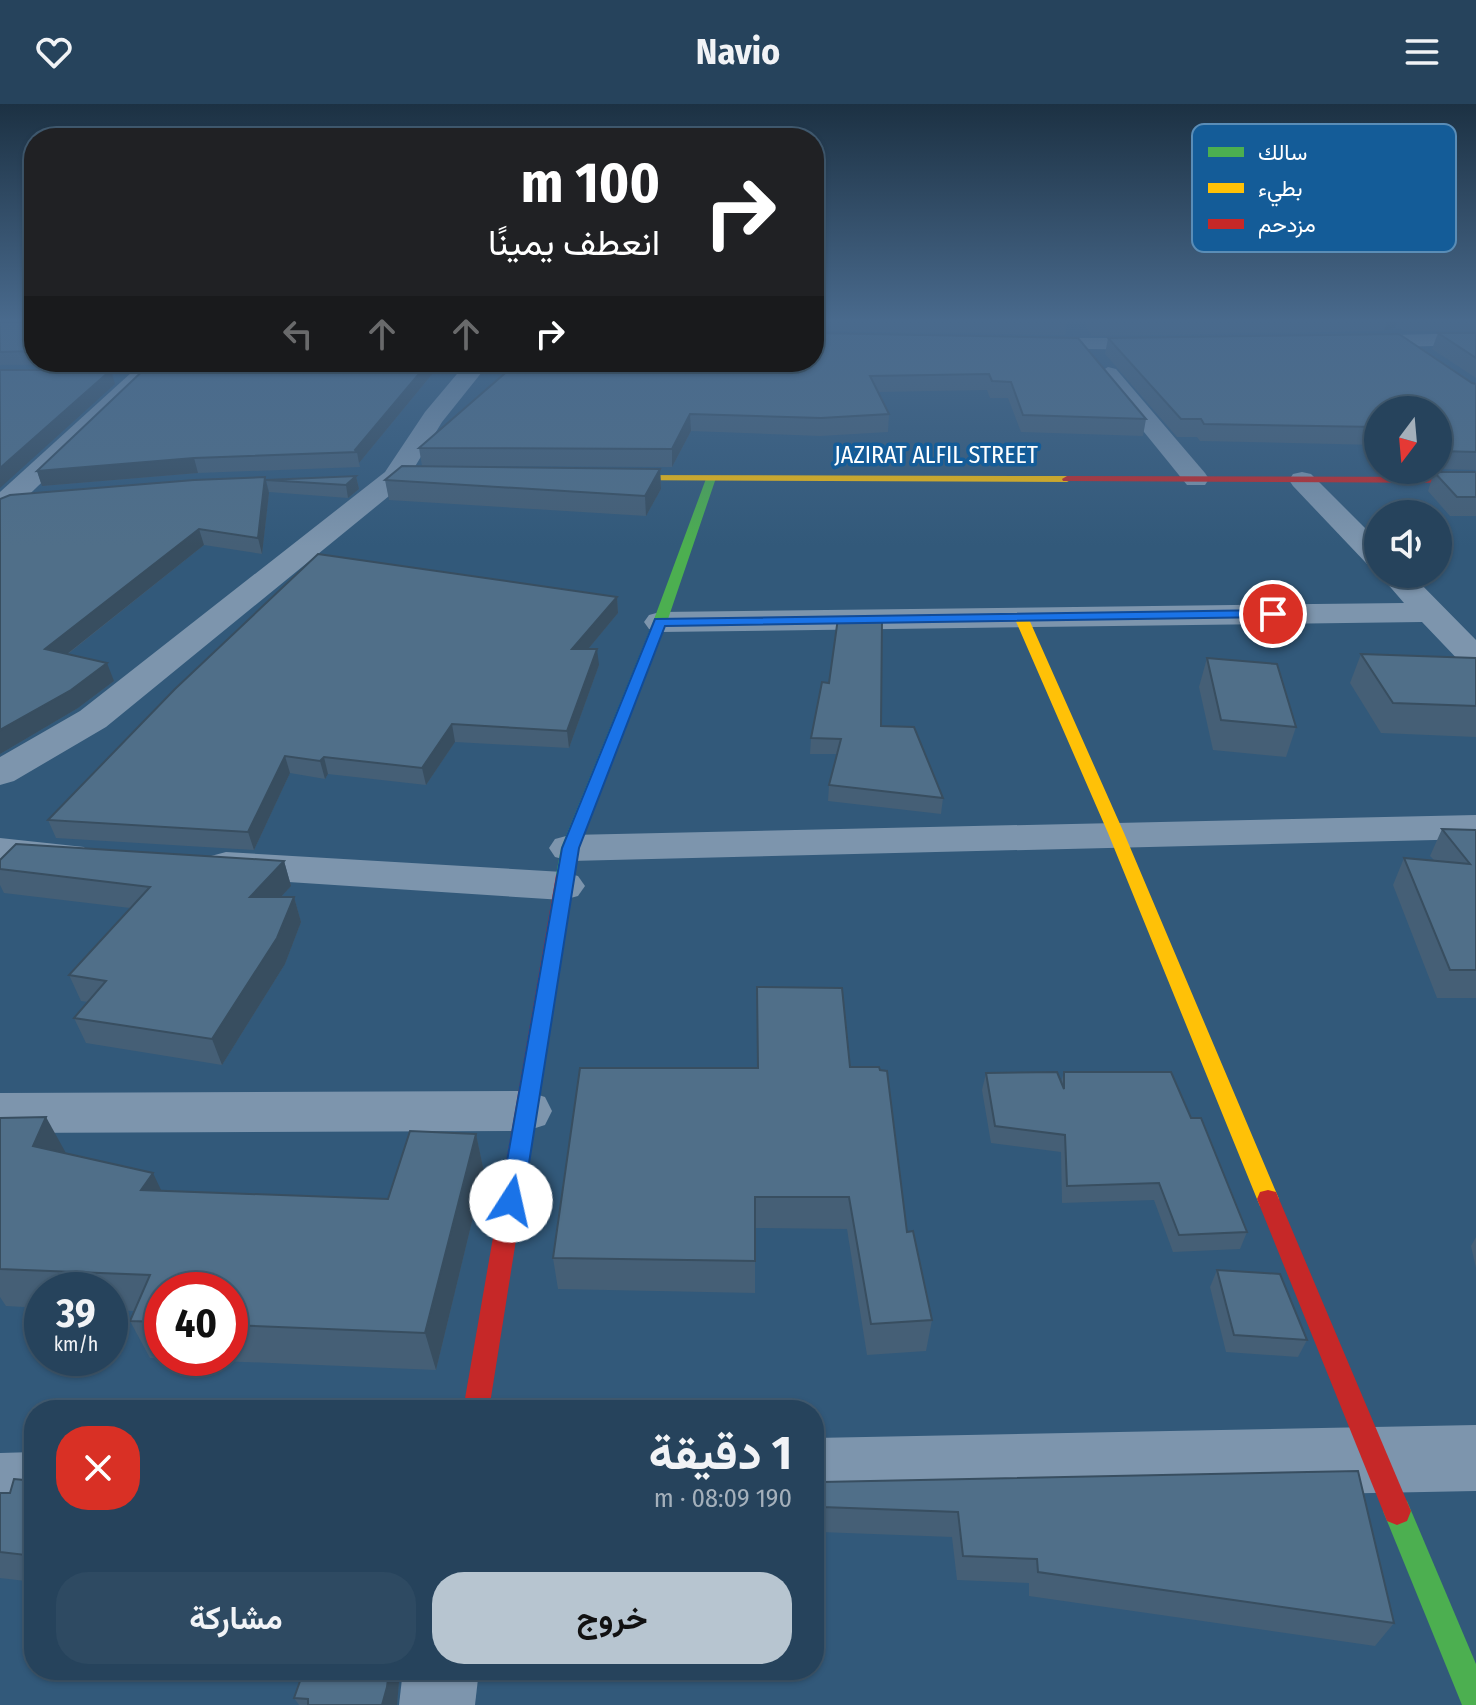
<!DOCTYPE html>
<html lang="ar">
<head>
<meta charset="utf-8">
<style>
	:root { --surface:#26435c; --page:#2e4a62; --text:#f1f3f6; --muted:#a4b0bb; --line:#425c72; --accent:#b7c5d0 }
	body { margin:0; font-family:"Fira Sans Condensed",Vazirmatn,sans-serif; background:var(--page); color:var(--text); direction:rtl; height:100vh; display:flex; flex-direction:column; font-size:30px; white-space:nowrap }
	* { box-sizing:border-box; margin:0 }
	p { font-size:26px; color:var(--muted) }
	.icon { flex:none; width:44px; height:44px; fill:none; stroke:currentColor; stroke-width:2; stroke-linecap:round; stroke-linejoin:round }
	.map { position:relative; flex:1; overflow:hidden; direction:ltr }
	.details { position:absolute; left:24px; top:1296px; width:800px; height:280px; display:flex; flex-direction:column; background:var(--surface); border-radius:32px; box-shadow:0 2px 6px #0004,0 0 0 2px var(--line); direction:rtl }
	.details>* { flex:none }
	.hud { position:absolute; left:24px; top:24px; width:800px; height:244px; border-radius:32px; box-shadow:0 2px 6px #0004,0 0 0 2px var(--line); direction:rtl; background:#202124; color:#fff; overflow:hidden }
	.needle { width:52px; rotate:196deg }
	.fabs { position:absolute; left:1364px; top:292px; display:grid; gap:16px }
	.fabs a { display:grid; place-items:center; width:88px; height:88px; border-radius:50%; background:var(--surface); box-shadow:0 2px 6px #0004,0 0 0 2px var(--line); font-size:40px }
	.speed { position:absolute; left:24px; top:1168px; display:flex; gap:16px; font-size:40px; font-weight:700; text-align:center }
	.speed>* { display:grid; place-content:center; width:104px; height:104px; border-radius:50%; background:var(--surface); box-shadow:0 2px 6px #0004,0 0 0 2px var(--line); line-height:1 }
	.speed small { font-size:20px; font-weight:400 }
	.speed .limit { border:12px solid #d22; background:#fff; color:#111 }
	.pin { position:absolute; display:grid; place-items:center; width:68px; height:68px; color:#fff; margin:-34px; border:4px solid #fff; border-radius:50%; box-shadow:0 2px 8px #0007 }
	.me { position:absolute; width:88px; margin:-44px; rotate:10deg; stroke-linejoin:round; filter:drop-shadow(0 0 6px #0008) }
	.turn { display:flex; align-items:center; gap:28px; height:168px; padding:0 32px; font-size:36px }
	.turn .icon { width:104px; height:104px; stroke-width:2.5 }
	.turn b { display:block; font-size:56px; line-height:68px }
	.lanes { display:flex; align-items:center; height:76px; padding:0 32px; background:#0003; justify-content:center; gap:40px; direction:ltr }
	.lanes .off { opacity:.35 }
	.round { display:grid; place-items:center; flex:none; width:84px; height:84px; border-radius:32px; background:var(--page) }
	.overview { display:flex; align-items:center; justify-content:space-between; height:136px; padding:0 32px }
	h1 { font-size:48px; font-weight:700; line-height:60px }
	.primary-button { display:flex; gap:16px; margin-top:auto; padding:16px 32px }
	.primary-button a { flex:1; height:92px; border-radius:32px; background:var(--accent); color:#111; font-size:32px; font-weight:700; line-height:92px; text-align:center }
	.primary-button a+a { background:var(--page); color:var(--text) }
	header { display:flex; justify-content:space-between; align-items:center; height:104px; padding:0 32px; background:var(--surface); font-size:36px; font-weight:700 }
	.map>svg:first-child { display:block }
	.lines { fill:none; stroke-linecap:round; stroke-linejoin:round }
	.street { fill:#7d95ad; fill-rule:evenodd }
	.fast { fill:#4caf50; fill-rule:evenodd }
	.slow { fill:#ffc107; fill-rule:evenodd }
	.jam { fill:#c62828; fill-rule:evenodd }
	.wall { fill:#455f76; fill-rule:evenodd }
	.shaded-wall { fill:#384e60 }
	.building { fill:#506f89; stroke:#384e60; stroke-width:2 }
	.route { fill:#1a73e8; stroke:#114b97; stroke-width:2 }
	.labels { text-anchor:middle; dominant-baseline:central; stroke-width:7; stroke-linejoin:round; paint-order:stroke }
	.far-street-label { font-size:24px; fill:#fff; stroke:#145c98 }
	.key { fill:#145c98; stroke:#5a8db7; stroke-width:2 }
	.key-label { font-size:22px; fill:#fff }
</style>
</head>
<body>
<header><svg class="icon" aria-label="menu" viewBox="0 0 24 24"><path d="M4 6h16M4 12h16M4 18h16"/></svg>Navio<svg class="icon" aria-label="heart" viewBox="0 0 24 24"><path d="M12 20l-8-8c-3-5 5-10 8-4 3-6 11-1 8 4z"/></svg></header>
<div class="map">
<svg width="1476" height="1601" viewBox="0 0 1476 1601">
	<rect width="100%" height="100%" fill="#32597a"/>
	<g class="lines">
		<g class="street">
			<polygon points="1476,229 1476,241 1350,244 1340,238 1350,232"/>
			<polygon points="1022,234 1166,234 1176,240 1166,246 1015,244 1012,240 1015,236"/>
			<polygon points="143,258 167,258 10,409 0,411 0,388"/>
			<polygon points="467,258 490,258 442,318 405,379 106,623 14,677 0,681 0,653 80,607 385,368 425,308"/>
			<polygon points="1108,263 1116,265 1205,369 1209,375 1205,381 1187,381 1097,270"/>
			<polygon points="1302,368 1311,370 1378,437 1378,463 1367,460 1293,382 1289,376 1293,370"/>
			<polygon points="1379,470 1411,470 1476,536 1476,565 1464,562 1422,518 660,528 649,525 644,518 649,511 660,508 1404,499"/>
			<polygon points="1476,711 1476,735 570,757 555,753 549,744 555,735 570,731"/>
			<polygon points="0,734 84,743 90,752 84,761 69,765 0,760"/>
			<polygon points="226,748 563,768 578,772 585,782 578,792 563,796 226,774 211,770 205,761 211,752"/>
			<polygon points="526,987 545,993 552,1007 545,1021 526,1027 0,1029 0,989"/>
			<polygon points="1476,1321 1476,1387 814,1400 814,1334"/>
			<polygon points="34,1348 34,1416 0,1417 0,1349"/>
			<polygon points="403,1566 479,1566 475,1601 399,1601"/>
		</g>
		<g class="fast">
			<polygon points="707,372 716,374 667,518 579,744 574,771 565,776 559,775 556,771 561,744 653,518"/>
			<polygon points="1397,1393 1407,1397 1476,1560 1476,1601 1462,1601 1383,1407 1387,1397"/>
		</g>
		<g class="slow">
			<polygon points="602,371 1067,372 1072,375 1067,378 598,376 598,372"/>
			<polygon points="1021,509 1028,513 1124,729 1279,1095 1276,1102 1268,1104 1260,1102 1257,1095 1108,729 1014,513"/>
		</g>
		<g class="jam">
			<polygon points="1067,372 1476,373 1476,379 1063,377 1062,375"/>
			<polygon points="565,766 574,771 489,1306 463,1306 556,771"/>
			<polygon points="1268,1086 1276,1088 1279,1095 1411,1407 1407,1417 1397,1421 1387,1417 1257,1095 1260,1088"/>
		</g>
	</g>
	<g class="wall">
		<polygon points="0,218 34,218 34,258 139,258 136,260 0,261"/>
		<polygon points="814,218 1067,218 1065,231 814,227"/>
		<polygon points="1084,218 1476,218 1476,227 1406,227 1395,223 1384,227 1092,232"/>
		<polygon points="1438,229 1476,229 1476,274 1432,245"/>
		<polygon points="1078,234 1146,315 1143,332 1021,328 1008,294 990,294 987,286 878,288 889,310 888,328 820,332 691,327 672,363 422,362 419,344"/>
		<polygon points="1108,234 1476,280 1476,366 1438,365 1438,306 1378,306 1378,341 1200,337 1197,333 1177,333 1105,250"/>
		<polygon points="442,258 359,359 360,363 198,369 42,382 37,367"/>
		<polygon points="660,365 661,385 646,412 389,396 385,376"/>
		<polygon points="1434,368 1476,368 1476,412 1450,412 1428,387"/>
		<polygon points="356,372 359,385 348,394 269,388 266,376"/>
		<polygon points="265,373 269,389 262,450 204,441 68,550 114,577 78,604 0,650 0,395"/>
		<polygon points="617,493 618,509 588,545 599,561 569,644 455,638 426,681 328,670 325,675 290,669 254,746 56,734 48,716"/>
		<polygon points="1361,550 1476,554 1476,633 1381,629 1350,579"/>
		<polygon points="1207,554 1296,623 1286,653 1213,646 1199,583"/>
		<polygon points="881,622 943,694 941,710 828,697 829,681 837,650 810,650 811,634"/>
		<polygon points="1442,725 1476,726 1476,894 1437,894 1393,781 1404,754 1434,756 1430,752"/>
		<polygon points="0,756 284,757 291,782 281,793 294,793 301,818 285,860 222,961 86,939 74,914 88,898 81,897 69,871 130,804 4,789 0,781"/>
		<polygon points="757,883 850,963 907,1128 932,1216 926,1247 867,1251 847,1125 755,1124 755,1189 558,1185 553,1154 757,964"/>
		<polygon points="1064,968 1191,1014 1247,1128 1240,1145 1173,1148 1154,1096 1062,1099 1061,1048 991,1039 982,986 986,969 1061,978"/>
		<path d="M0,1014L66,1049L161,1086L388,1095L476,1030L484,1068L436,1266L150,1254L130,1217L134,1207L110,1206V1186H42V1204L6,1202L0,1193ZM162,1186H230V1254H162Z"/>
		<polygon points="1476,1133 1476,1164 1471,1142"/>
		<polygon points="1217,1166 1307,1236 1298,1253 1226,1248 1210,1183"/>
		<polygon points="1358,1367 1394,1519 1375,1542 1029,1492 1029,1479 957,1476 952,1433 820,1428 819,1403 822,1378"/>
		<polygon points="34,1377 34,1478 0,1474 0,1389 10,1389"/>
		<polygon points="256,1566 400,1566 397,1601 299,1601 294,1594 301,1573"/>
	</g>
	<g class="shaded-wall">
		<polygon points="1387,218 1397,218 1395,223 1384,227"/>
		<polygon points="429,258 442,258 359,359 357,348 355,346"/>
		<polygon points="111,266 115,280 0,384 0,364"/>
		<polygon points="690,310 691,327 672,363 672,345"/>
		<polygon points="194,354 198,369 42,382 37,367"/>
		<polygon points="660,365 661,385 646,412 645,392"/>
		<polygon points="356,372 359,385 348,394 346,381"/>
		<polygon points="265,373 269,389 262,450 258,434"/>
		<polygon points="199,425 204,441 52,562 45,545"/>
		<polygon points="617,493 618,509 574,562 572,545"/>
		<polygon points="597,545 599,561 569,644 567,627"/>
		<polygon points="107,559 114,577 78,604 0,650 0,626"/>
		<polygon points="452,620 455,638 426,681 422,664"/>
		<polygon points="285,652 290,669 254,746 248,728"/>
		<polygon points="324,653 328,670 325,675 320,657"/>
		<polygon points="284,757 291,782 258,818 250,793"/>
		<polygon points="294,793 301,818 285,860 222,961 212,935"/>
		<polygon points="46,1013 67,1051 33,1042"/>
		<polygon points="476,1030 484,1068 436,1266 425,1229"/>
		<polygon points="153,1069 171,1107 141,1086"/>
		<polygon points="389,1566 400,1566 397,1601 382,1601"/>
	</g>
	<g class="building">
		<polygon points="0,218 34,218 34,247 0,248"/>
		<polygon points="814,229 1078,234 1146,315 1023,311 1011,278 992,277 989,270 870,272 889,310 821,314 690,310 672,345 419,344 518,258 814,258"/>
		<polygon points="1438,229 1476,229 1476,254"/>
		<polygon points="1399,230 1472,279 1476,280 1476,348 1438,347 1438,306 1378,306 1378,323 1204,320 1201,315 1181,315 1108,234"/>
		<polygon points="152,258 429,258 355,346 357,348 194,354 37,367"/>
		<polygon points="0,266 111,266 0,364"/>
		<polygon points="402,362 660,365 645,392 385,376"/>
		<polygon points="1434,368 1476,368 1476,393 1457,393"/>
		<polygon points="356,372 346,381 266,376"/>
		<polygon points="265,373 258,434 199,425 45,545 107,559 71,586 0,626 0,395 10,391 194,376"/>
		<polygon points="318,450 617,493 572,545 597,545 567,627 452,620 422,664 324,653 320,657 285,652 248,728 48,716 175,585"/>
		<polygon points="838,514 882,514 881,622 914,623 943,694 829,681 841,635 811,634 822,578 829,579"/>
		<polygon points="1361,550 1476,554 1476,602 1393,599"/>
		<polygon points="1207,554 1277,560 1296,623 1221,616"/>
		<polygon points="1442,725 1476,726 1476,866 1450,866 1404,754 1470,760"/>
		<polygon points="16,740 284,757 250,793 294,793 277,834 212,935 74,914 106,877 69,871 150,783 0,765 0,756"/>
		<polygon points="757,883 842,884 850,963 879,963 880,966 887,967 907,1128 913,1127 932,1216 871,1220 849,1093 755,1093 755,1157 553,1154 580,964 758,964"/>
		<polygon points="1057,968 1064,985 1064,968 1171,968 1191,1014 1201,1014 1247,1128 1179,1131 1159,1079 1067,1082 1065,1031 995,1022 986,969"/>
		<polygon points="46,1013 33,1042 153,1069 141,1086 388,1095 410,1027 476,1030 425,1229 230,1221 230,1186 162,1186 162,1218 130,1217 150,1171 0,1165 0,1014"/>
		<polygon points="1217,1166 1280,1170 1307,1236 1234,1231"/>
		<polygon points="1358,1367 1394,1519 1038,1468 1037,1455 963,1452 958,1408 822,1403 822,1378"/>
		<polygon points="14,1375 34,1377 34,1452 0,1448 0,1389 10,1389"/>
		<polygon points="304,1566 389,1566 387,1583 382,1601 308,1601 308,1595 294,1594"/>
	</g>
	<linearGradient id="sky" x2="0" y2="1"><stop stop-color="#1c3143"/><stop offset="0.49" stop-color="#496a8d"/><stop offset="1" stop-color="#496a8d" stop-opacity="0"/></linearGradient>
	<rect width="1476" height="442" fill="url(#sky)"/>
	<polygon class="route" points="1273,506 1280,510 1278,513 665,522 579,744 523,1097 519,1103 511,1106 503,1103 500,1097 562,744 655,515"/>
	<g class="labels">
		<g class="far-street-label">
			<text x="936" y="351">JAZIRAT ALFIL STREET</text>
		</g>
	</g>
	<rect x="1192" y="20" width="264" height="128" rx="12" class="key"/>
	<rect x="1208" y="43" width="36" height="10" fill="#4caf50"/>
	<rect x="1208" y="79" width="36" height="10" fill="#ffc107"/>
	<rect x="1208" y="115" width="36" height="10" fill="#c62828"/>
	<g class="key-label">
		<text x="1258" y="56">سالك</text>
		<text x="1258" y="92">بطيء</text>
		<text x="1258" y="128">مزدحم</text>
	</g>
</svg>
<div class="fabs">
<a><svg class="needle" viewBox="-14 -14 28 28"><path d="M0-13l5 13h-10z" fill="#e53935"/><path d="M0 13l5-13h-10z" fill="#a4b0bb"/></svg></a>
<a><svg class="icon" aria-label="sound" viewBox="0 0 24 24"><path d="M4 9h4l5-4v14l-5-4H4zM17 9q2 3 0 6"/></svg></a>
</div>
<div class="speed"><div>39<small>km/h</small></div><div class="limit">40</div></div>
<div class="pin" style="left:1273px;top:510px;background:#d93025"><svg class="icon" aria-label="arrive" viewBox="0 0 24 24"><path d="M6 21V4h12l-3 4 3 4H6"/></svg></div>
<svg class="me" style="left:511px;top:1097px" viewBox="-20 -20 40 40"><circle r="19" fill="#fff"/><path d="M0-13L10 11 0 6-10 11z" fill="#1a73e8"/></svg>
<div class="hud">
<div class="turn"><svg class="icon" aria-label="right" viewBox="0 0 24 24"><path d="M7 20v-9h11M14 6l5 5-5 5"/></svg><div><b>100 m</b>انعطف يمينًا</div></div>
<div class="lanes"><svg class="icon off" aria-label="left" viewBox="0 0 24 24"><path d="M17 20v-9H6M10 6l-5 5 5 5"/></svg><svg class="icon off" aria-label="ahead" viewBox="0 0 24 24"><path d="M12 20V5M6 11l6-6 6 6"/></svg><svg class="icon off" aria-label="ahead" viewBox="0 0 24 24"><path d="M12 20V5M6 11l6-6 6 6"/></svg><svg class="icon" aria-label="right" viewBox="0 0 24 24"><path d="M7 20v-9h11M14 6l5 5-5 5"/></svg></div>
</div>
<section class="details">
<div class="overview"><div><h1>1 دقيقة</h1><p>190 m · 08:09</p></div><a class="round" style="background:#d93025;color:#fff"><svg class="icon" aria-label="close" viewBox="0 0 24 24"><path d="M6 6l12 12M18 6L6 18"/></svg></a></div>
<div class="primary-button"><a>خروج</a><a>مشاركة</a></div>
</section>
</div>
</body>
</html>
